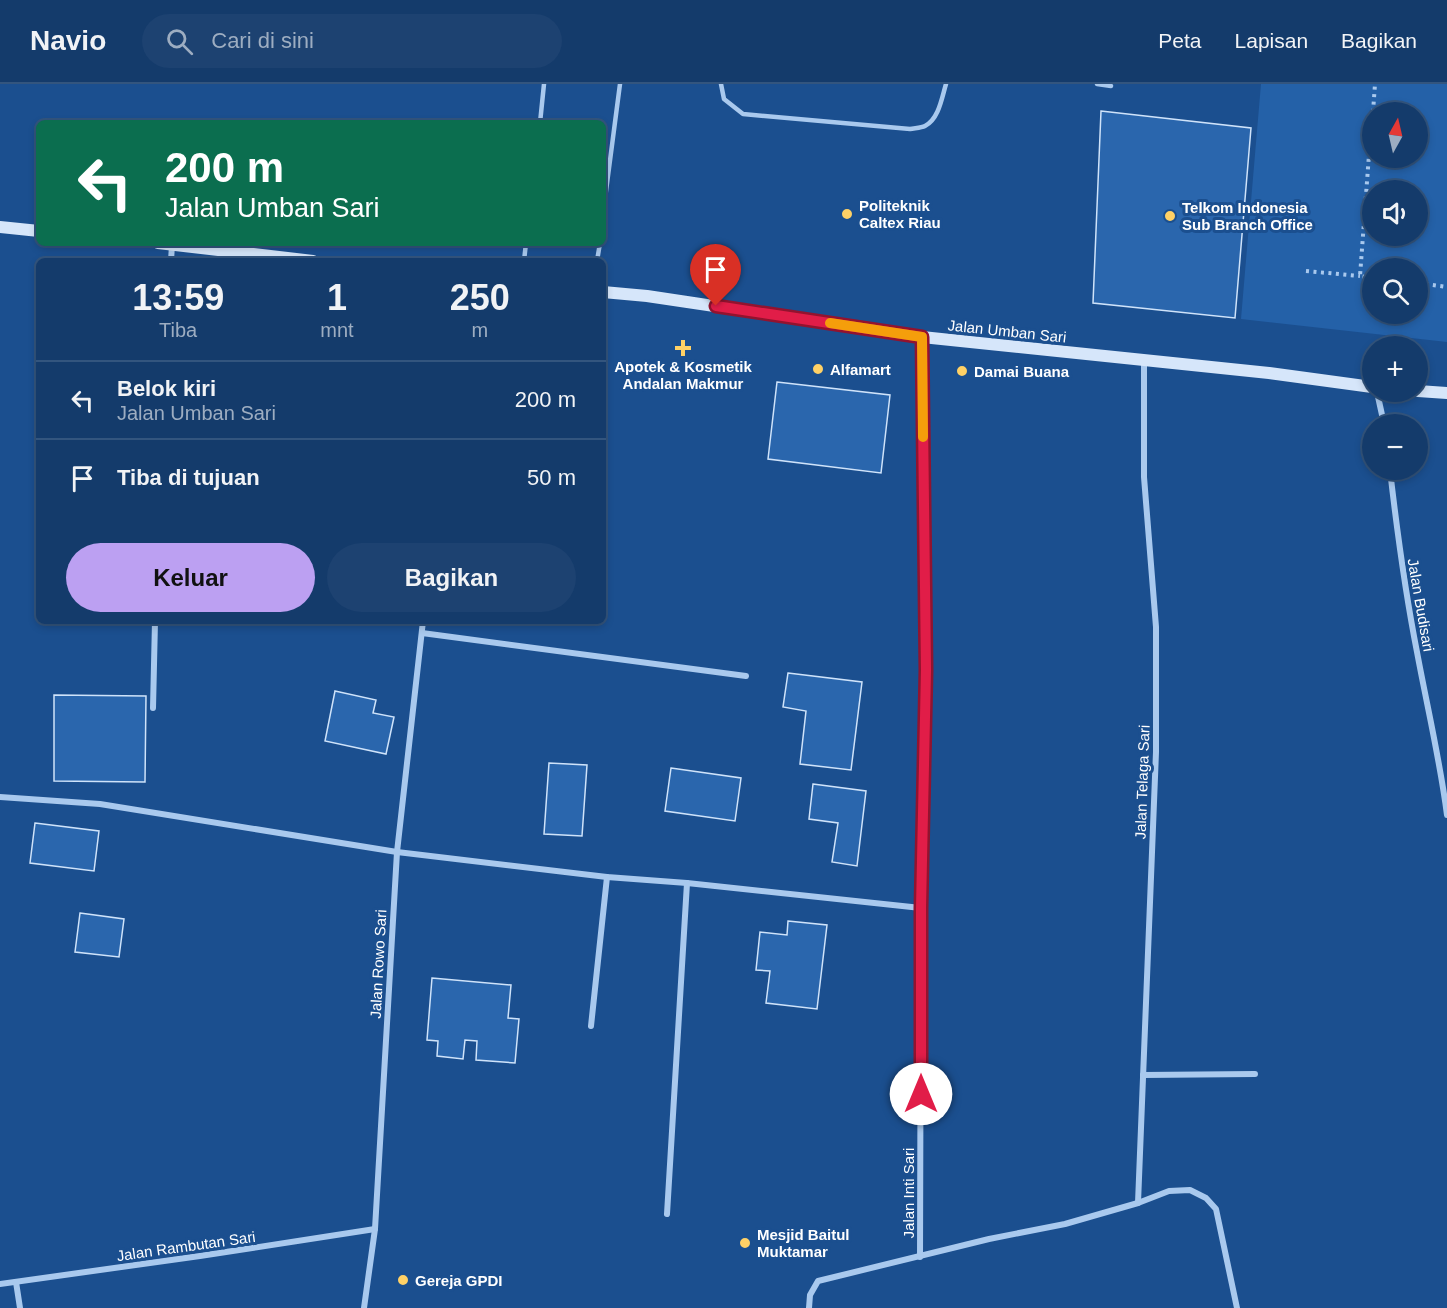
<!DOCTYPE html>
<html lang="id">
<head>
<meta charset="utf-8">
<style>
	:root { --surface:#143b6b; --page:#1d4271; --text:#f1f3f6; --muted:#9dadc1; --line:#33557e; --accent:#bca0f2 }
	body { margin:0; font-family:Arial,sans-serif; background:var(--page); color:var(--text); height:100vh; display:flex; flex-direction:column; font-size:22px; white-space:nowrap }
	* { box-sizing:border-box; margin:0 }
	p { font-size:20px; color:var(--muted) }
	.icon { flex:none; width:33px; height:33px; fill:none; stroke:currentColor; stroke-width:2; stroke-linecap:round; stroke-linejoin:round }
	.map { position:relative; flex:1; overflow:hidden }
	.panel { position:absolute; left:36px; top:174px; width:570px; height:366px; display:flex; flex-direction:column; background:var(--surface); border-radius:9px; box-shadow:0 3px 9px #0003,0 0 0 2px var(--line) }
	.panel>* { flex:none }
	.hud { position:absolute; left:36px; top:36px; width:570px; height:126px; border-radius:9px; box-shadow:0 3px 9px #0003,0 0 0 2px var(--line); background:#0b6e4f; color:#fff; overflow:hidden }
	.needle { width:39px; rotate:8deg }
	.fabs { position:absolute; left:1362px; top:18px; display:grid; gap:12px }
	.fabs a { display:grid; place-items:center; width:66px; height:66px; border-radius:50%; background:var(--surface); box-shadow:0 3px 9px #0003,0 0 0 2px var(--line); font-size:30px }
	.pin { position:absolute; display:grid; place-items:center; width:51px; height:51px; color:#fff; margin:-62px -26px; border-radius:50% 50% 50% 0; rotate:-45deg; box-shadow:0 0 6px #0007 }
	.pin .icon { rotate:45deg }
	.me { position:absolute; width:66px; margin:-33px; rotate:0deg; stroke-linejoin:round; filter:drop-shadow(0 0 4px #0008) }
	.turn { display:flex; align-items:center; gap:21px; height:126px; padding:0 30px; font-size:27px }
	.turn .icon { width:78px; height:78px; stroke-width:2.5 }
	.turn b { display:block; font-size:42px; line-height:51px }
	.eta { display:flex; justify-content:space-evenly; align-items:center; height:102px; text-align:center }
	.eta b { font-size:36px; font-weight:600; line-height:42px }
	.primary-button { display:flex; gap:12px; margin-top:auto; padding:12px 30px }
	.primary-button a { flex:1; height:69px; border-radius:36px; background:var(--accent); color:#111; font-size:24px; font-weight:600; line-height:69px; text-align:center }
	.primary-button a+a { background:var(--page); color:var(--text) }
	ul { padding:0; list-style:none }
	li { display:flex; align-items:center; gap:18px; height:78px; padding:0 30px; border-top:2px solid var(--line) }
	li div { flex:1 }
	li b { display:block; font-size:22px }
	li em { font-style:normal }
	header { display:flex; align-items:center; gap:36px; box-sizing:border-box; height:84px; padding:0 30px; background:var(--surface); border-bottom:2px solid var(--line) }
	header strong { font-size:28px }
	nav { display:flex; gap:33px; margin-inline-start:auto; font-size:21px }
	.search { width:420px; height:54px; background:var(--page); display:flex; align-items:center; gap:15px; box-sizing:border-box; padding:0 21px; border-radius:33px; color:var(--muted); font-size:22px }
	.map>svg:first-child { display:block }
	.green { fill:#2461a8; fill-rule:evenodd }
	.building { fill:#2a66ad; stroke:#cfe3fa; stroke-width:1.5 }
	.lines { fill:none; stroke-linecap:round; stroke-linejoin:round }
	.path { stroke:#a9c9ee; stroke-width:4; stroke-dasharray:3 4.5; stroke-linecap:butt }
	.service { stroke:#a9c9ee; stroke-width:4.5 }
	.minor { stroke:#a9c9ee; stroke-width:6 }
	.secondary { stroke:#d6e6fa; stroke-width:12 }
	.route-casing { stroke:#92132f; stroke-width:15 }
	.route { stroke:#e11d48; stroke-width:10 }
	.slow { stroke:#f59e0b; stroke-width:10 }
	.poi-dot { fill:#ffd166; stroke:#1b4f8f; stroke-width:2 }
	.labels { text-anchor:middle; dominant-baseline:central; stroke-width:6; stroke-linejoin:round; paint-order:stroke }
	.poi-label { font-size:15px; font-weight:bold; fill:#fff; stroke:#1b4f8f; text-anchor:start }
	.street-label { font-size:15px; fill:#fff; stroke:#1b4f8f }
</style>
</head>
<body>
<header>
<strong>Navio</strong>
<div class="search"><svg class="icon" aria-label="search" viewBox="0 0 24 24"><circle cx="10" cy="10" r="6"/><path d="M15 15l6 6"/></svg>Cari di sini</div>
<nav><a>Peta</a><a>Lapisan</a><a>Bagikan</a></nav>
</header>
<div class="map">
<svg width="1447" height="1224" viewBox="0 0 1447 1224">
	<rect width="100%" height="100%" fill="#1b4f8f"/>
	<path class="green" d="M1261,0H1447V258L1241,235ZM1372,28H1418V74H1372ZM1372,106H1418V152H1372ZM1372,184H1418V230H1372Z"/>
	<g class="building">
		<polygon points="1101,27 1251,44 1235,234 1093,219"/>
		<polygon points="777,298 890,311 881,389 768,375"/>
		<polygon points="788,589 862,598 851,686 800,680 806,627 783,623"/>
		<polygon points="335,607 376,616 373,629 394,633 386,670 325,657"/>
		<polygon points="54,611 146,612 145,698 54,697"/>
		<polygon points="549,679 587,681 582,752 544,750"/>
		<polygon points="671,684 741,694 735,737 665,727"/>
		<polygon points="813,700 866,707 857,782 832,778 838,739 809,735"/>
		<polygon points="35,739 99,747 94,787 30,779"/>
		<polygon points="80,829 124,835 119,873 75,868"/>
		<polygon points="788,837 827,841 817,925 766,919 770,887 756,886 760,848 787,851"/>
		<polygon points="432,894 511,901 508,934 519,935 515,979 476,976 477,957 465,956 463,975 437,972 438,957 427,956"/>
	</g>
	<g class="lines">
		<g class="path">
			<polyline points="1373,28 1375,0"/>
			<polyline points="1372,30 1360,192 1372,194"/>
			<polyline points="1306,187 1360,192"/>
			<polyline points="1418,199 1447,203"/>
		</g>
		<g class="service">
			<path d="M721,0L724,15L743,30L910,45C914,44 921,44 925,42C939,35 942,13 946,0"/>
			<polyline points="1097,0 1111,2"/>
			<polyline points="540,39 544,0"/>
			<polyline points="603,130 620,0"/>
			<polyline points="524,177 526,159"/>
			<polyline points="597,177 600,159"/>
		</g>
		<g class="minor">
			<polyline points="171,177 172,161"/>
			<polyline points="1377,308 1384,340"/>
			<path d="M1390,386C1397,447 1405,507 1417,568C1427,622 1440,676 1447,731"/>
			<polyline points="422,549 746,592"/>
			<polyline points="153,624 155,537"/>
			<polyline points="0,713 100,720 397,768 607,793 687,799 921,824"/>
			<polyline points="591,942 607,793"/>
			<polyline points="1143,991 1255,990"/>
			<polyline points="1138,1119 1156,668 1156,543 1144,393 1144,277"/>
			<polyline points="667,1130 687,799"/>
			<polyline points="920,1173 921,824 926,586 922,254"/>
			<polyline points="16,1198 20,1224"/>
			<polyline points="0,1200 200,1172 375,1145"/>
			<polyline points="364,1224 375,1145 397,768 423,537"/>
			<polyline points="809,1224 810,1211 818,1197 989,1155 1065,1140 1138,1119 1169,1107 1190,1106 1206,1114 1216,1125 1237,1224"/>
		</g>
		<g class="secondary">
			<polyline points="0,143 39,147"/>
			<polyline points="158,159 313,177"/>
			<polyline points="603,208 647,212 922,253 1269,289 1372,303"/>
			<polyline points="1418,307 1447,309"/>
		</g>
	</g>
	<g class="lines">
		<g class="route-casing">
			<polyline id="route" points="716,222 922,253 926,586 921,824 921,1010"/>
		</g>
		<use href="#route" class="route"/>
		<polyline class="slow" points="830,239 922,253 923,353"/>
	</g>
	<g class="poi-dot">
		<circle cx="847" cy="130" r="6"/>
		<circle cx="1170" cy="132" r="6"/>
		<path d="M680 255h6v6h6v6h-6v6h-6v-6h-6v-6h6z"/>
		<circle cx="818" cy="285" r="6"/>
		<circle cx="962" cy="287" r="6"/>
		<circle cx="745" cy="1159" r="6"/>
		<circle cx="403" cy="1196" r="6"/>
	</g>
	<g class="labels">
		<g class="poi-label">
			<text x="859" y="121">Politeknik<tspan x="859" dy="17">Caltex Riau</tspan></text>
			<text x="1182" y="123">Telkom Indonesia<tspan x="1182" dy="17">Sub Branch Office</tspan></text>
			<text x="683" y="282" text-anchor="middle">Apotek &amp; Kosmetik<tspan x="683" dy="17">Andalan Makmur</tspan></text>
			<text x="830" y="285">Alfamart</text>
			<text x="974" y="287">Damai Buana</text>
			<text x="757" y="1150">Mesjid Baitul<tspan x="757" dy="17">Muktamar</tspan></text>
			<text x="415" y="1196">Gereja GPDI</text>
		</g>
		<g class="street-label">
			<text transform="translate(1007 247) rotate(6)">Jalan Umban Sari</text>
			<text transform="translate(1421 521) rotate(80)">Jalan Budisari</text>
			<text transform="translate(1142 698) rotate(-88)">Jalan Telaga Sari</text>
			<text transform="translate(378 880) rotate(-87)">Jalan Rowo Sari</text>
			<text transform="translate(908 1109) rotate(-90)">Jalan Inti Sari</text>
			<text transform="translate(186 1162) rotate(-8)">Jalan Rambutan Sari</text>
		</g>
	</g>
</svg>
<div class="fabs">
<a><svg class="needle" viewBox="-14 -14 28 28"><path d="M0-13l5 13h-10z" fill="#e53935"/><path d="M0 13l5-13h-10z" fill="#9dadc1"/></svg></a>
<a><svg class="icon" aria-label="sound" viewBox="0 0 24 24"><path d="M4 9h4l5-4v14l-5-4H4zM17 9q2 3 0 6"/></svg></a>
<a><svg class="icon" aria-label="search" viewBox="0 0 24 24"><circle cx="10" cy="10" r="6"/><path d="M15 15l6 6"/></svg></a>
<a>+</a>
<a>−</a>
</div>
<div class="pin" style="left:716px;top:222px;background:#d93025"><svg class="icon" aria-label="arrive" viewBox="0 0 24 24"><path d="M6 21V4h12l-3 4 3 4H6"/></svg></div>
<svg class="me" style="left:921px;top:1010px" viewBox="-20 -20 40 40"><circle r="19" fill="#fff"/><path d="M0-13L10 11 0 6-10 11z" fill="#e11d48"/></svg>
<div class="hud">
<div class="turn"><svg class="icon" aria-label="left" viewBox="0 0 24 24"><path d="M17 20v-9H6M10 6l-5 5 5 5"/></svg><div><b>200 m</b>Jalan Umban Sari</div></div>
</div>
<section class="panel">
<div class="eta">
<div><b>13:59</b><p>Tiba</p></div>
<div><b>1</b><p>mnt</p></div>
<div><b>250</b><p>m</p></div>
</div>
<ul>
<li><svg class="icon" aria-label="left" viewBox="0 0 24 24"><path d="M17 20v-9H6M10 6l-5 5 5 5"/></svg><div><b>Belok kiri</b><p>Jalan Umban Sari</p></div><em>200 m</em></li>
<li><svg class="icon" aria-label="arrive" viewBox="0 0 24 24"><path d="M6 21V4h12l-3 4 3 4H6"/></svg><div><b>Tiba di tujuan</b></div><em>50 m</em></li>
</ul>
<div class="primary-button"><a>Keluar</a><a>Bagikan</a></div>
</section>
</div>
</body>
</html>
